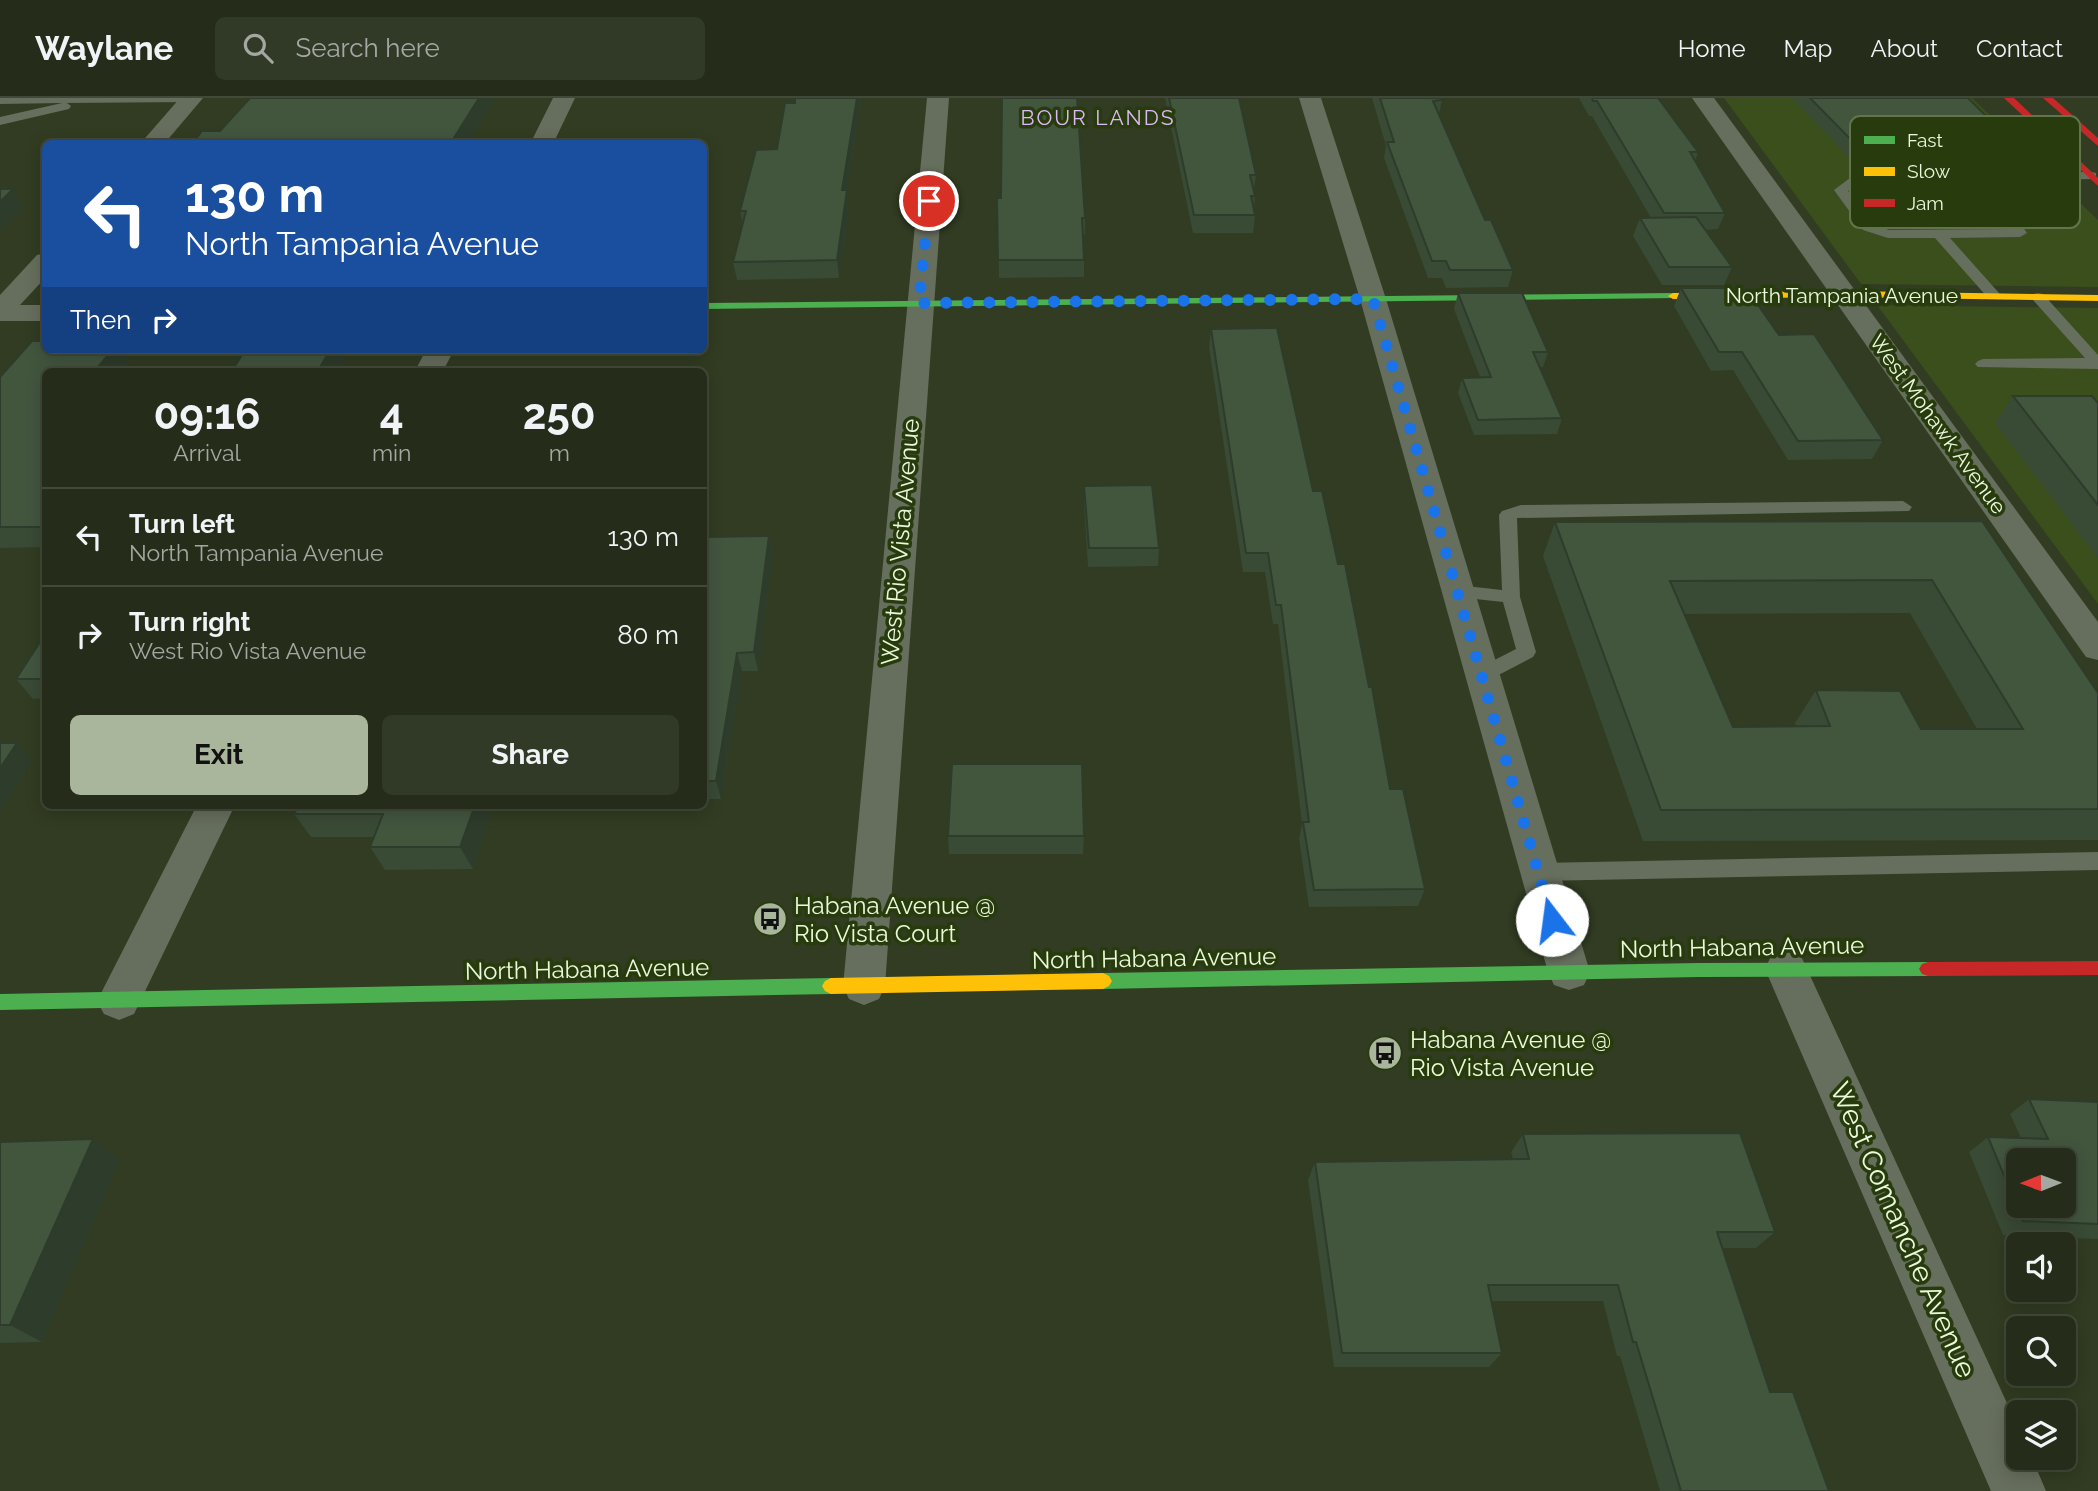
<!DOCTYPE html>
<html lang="en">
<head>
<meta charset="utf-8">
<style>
	:root { --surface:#252d1a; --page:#313927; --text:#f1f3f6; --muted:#a3a8a2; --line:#424939; --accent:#a9b69c }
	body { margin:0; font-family:Raleway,sans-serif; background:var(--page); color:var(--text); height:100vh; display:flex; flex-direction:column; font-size:26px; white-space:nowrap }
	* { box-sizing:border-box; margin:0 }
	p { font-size:23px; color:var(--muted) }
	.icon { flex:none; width:38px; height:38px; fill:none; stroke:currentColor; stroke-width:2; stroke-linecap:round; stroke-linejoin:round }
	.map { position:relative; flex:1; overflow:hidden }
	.panel { position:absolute; left:42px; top:270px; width:665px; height:441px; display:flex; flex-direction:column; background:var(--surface); border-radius:10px; box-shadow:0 4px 18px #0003,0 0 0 2px var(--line) }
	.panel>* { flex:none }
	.banner { position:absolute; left:42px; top:42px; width:665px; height:214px; border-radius:10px; box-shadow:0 4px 18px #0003,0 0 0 2px var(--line); background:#1a4fa0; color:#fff; overflow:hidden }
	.needle { width:46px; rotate:269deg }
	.tools { position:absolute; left:2006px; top:1050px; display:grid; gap:14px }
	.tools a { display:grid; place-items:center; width:70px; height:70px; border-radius:10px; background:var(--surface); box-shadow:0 4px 18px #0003,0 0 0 2px var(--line); font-size:35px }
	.pin { position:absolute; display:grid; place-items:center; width:60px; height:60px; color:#fff; margin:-30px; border:4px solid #fff; border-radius:50%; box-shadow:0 2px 7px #0007 }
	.me { position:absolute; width:77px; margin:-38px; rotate:345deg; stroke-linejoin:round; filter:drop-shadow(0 0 5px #0008) }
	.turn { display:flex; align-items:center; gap:24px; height:147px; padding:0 28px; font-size:32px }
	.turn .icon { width:91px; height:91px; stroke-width:2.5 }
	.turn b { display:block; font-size:49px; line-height:60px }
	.then { display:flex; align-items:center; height:66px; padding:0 28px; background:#0003; gap:14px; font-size:26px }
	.eta { display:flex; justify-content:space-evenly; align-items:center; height:119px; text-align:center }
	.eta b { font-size:42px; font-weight:700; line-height:49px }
	.action { display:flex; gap:14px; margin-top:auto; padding:14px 28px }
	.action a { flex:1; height:80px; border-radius:10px; background:var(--accent); color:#111; font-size:28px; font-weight:700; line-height:80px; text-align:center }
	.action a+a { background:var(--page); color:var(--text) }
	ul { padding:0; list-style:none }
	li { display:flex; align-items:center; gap:21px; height:98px; padding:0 28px; border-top:2px solid var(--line) }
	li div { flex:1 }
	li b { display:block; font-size:26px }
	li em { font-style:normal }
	header { display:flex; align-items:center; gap:42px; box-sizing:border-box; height:98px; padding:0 35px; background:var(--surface); border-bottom:2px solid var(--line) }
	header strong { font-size:33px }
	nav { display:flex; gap:38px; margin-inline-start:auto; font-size:24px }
	.search { width:490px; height:63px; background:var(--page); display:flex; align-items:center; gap:18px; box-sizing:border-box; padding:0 24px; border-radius:10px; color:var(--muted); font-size:26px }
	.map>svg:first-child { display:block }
	.built { fill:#3a4f1c }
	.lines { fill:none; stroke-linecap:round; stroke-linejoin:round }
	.lane { fill:#666e5d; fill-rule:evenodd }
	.street { fill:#666e5d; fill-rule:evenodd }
	.fast { fill:#4caf50; fill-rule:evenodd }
	.slow { fill:#ffc107; fill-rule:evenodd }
	.jam { fill:#c62828; fill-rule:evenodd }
	.wall { fill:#394a35; fill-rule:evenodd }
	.shaded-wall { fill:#2e3c2b }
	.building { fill:#42563e; stroke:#2e3c2b; stroke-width:2; fill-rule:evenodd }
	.route { stroke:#1a73e8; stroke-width:12; stroke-dasharray:0 21.6 }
	.labels { text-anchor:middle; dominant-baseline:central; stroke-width:7; stroke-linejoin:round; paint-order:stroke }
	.far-neighbourhood-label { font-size:21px; letter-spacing:2px; fill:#ddb8fb; stroke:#283b0c }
	.far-street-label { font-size:21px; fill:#eaf8dd; stroke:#283b0c }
	.street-label { font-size:24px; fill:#eaf8dd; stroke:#283b0c }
	.poi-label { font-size:24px; fill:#eaf8dd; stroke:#283b0c; text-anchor:start }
	.near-street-label { font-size:28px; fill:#eaf8dd; stroke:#283b0c }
	.key { fill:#283b0c; stroke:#62744b; stroke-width:2 }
	.key-label { font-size:19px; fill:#eaf8dd }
</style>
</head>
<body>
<header>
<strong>Waylane</strong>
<div class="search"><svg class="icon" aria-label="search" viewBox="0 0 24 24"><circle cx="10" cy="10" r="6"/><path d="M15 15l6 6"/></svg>Search here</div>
<nav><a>Home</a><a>Map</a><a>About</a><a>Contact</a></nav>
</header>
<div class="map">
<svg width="2098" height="1393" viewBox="0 0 2098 1393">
	<rect width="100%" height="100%" fill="#313c22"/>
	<g class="built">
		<polygon points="1724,0 1972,0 2098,122 2098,189 1861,186"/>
		<polygon points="1877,207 2098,210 2098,506"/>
	</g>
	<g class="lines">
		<g class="lane">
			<polygon points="0,0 197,0 191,4 67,5 71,8 69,11 0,27 0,19 62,5 0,6"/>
			<polygon points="2091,74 2096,75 2096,81 1953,83 1946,79 1953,75"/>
			<polygon points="1907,76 1914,80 1912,83 1854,88 1848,93 1873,126 1889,132 2009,131 1976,94 1983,90 1988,91 2025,132 2027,135 2020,139 1950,140 1999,195 2001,198 1999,201 1989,201 1935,140 1888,140 1863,132 1834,92 1850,80"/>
			<polygon points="2038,195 2043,196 2098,257 2098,271 1978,269 1975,266 1978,263 1983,261 2085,260 2033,202 2031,199 2033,196"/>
			<polygon points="1903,403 1912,409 1909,413 1517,420 1520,499 1536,554 1533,559 1489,582 1475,582 1472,577 1475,572 1516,551 1503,504 1457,499 1450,497 1448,493 1450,489 1457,487 1502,492 1499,417 1502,413 1521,407"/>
			<polygon points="2098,754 2098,772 1539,783 1531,780 1528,774 1531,768 1539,765"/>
		</g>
		<g class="street">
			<polygon points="180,0 203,0 164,46 140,46"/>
			<polygon points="553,0 575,0 553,46 530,46"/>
			<polygon points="927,0 949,0 885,888 879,901 864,907 849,901 843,888"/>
			<polygon points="1299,0 1321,0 1386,201 1590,874 1584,887 1569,892 1554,887 1548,874 1360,201"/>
			<polygon points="1692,0 1714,0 2098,524 2098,562 2086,559"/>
			<polygon points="46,155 46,179 20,207 46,207 46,223 0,223 0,197 37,157"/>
			<polygon points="426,252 454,252 443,273 415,273"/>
			<polygon points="197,707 235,707 134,916 119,922 104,916 97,903"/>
			<polygon points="1786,853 1801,858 2018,1329 2018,1360 2032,1360 2046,1393 1991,1393 1765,871 1771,858"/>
		</g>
		<g class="fast">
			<polygon points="1673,195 1678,198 1677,200 704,211 704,205"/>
			<polygon points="1928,864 1934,866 1937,871 1934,876 1928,878 1698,879 1103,891 1097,888 1094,883 1097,878 1103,875 1698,865"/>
			<polygon points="831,880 837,883 840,888 837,893 831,896 0,912 0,896"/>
		</g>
		<g class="slow">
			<polygon points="1845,193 2098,197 2098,203 1845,199 1673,201 1668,198 1673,195"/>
			<polygon points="1103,875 1109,878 1112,883 1109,888 1103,891 831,896 825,893 822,888 825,883 831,880"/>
		</g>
		<g class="jam">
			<polygon points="2004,0 2014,0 2098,80 2098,88"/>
			<polygon points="2043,0 2053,0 2098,40 2098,48"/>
			<polygon points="2098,863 2098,877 1928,878 1922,876 1919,871 1922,866 1928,864"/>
		</g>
	</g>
	<g class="wall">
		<polygon points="795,0 861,0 847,93 849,110 839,180 737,182 733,164 743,127 740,113 777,51 795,5"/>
		<polygon points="1165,0 1239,0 1256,77 1254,91 1255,98 1254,112 1255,117 1253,135 1193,135"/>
		<polygon points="1372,0 1441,0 1442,2 1439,16 1485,122 1513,172 1508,189 1446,190 1442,180 1428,180 1384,60 1386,48"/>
		<polygon points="1579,0 1658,0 1698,54 1695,63 1725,115 1718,131 1705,132 1732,169 1724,187 1662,187 1633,138 1640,120 1651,120 1592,18 1589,18"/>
		<polygon points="1792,0 1968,0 2001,33 1994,47 1945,48 1956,60 1952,70 2007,107 1997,125 1912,125 1877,88 1883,75 1864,75"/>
		<polygon points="997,100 1085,120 1085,136 1083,137 1084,162 1084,179 999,180"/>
		<polygon points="1681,190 1779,237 1883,342 1872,361 1788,362 1733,272 1711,273 1674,208"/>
		<polygon points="1458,195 1548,254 1543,269 1540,269 1562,320 1557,336 1474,337 1458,295 1462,280 1480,279 1454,211"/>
		<polygon points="1211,231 1313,393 1338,466 1369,589 1390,691 1425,791 1418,808 1309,809 1299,741 1302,726 1278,526 1273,526 1265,474 1243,474 1209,249"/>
		<polygon points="32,243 46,243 46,252 123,252 130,264 123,273 46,273 46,449 0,450 0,279"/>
		<polygon points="2013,298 2098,305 2098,460 1995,325"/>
		<polygon points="1084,388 1159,450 1158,468 1088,469 1084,407"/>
		<path d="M1982,423L2098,595V742L1643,743L1543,458L1555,424ZM1910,515L1977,631H1921L1816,592L1795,625L1796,628L1733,629L1685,516Z"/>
		<polygon points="769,438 773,456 758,573 742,573 721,701 704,701 704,439"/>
		<polygon points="46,535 46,600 33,601 16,581"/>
		<polygon points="299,707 495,707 473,771 385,772 370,749 374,739 311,739 294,716"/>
		<polygon points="948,738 1084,738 1083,756 949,756"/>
		<polygon points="2029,1001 2098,1004 2098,1141 2003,1137 1969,1054 1988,1039 2021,1040 2010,1016"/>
		<polygon points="1523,1036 1775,1134 1756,1150 1722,1150 1770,1294 1829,1393 1660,1393 1620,1258 1617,1258 1603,1203 1491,1203 1502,1255 1489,1269 1334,1269 1308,1082 1315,1064 1513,1061 1511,1054"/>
		<polygon points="93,1041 120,1062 42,1244 0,1245 0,1044"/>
	</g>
	<g class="shaded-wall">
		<polygon points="479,0 495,0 468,46 450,46"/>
		<polygon points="857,0 861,0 847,93 849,110 839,180 837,162 842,92"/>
		<polygon points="13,91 24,109 0,133 0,104"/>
		<polygon points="112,252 123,252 130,264 123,273 95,273"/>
		<polygon points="330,252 351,252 339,273 318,273"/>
		<polygon points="769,438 773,456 758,573 754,554"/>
		<polygon points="737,555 742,573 721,701 716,683"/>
		<polygon points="17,645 33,663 0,714 0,670"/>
		<polygon points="475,707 495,707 473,771 460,749"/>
		<polygon points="93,1041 120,1062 42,1244 10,1227"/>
	</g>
	<g class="building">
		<polygon points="250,0 479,0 450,46 192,46 202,33 220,33"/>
		<polygon points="795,0 857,0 842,92 847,92 837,162 733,164 746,113 740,113 756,52 777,51 785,5 795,5"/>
		<polygon points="1002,0 1077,0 1085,120 1082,120 1084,162 998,162 997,100 1001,100"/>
		<polygon points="1169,0 1239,0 1256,77 1250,77 1255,98 1251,98 1255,117 1194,117"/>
		<polygon points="1380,0 1441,0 1442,2 1433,3 1485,122 1491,122 1513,172 1450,172 1446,163 1432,163 1387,44 1394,44"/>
		<polygon points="1592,0 1658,0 1698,54 1690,54 1725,115 1664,115 1597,3 1593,3"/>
		<polygon points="1810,0 1968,0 2001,33 1932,35 1956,60 1871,62"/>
		<polygon points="0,91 13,91 0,104"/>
		<polygon points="1696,119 1732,169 1669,169 1640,120"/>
		<polygon points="1681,190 1746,190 1779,237 1814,236 1883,342 1798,343 1742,254 1719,254"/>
		<polygon points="1458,195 1522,195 1548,254 1533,254 1562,320 1478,322 1462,280 1491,279"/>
		<polygon points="1277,230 1313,393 1322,393 1338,466 1345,466 1369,589 1372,589 1390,691 1403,691 1425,791 1314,792 1303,724 1309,724 1281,507 1276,507 1268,455 1246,455 1211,231"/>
		<polygon points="32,243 46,243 46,252 112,252 95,273 46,273 46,429 0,429 0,279"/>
		<polygon points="245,252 330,252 318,273 232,273"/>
		<polygon points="2013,298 2092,298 2098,305 2098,407"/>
		<polygon points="1152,387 1159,450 1089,450 1084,388"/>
		<path d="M1982,423L2098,595V711L1661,712L1555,424ZM1932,482L2023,631H1921L1900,593L1816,592L1830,628L1733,629L1670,483Z"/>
		<polygon points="769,438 754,554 737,555 716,683 704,683 704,439"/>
		<polygon points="46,535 46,581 16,581"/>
		<polygon points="0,645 17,645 0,670"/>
		<polygon points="952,666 1082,666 1084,738 948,738"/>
		<polygon points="299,707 475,707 460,749 370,749 383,716 294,716"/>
		<path d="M2029,1001L2098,1004V1126L2023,1123L1988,1039L2048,1041ZM2018,1062H2063V1108H2018Z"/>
		<polygon points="1740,1035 1775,1134 1717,1134 1770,1294 1793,1294 1829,1393 1681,1393 1636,1244 1633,1244 1618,1187 1488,1187 1502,1255 1342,1255 1315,1064 1529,1061 1523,1036"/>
		<polygon points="93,1041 10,1227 0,1227 0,1044"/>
	</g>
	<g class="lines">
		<polyline class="route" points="929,103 919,205 1373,201 1552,822"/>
	</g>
	<defs>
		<g id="bus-disc" transform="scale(1.75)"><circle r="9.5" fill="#a9b69c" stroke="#283b0c"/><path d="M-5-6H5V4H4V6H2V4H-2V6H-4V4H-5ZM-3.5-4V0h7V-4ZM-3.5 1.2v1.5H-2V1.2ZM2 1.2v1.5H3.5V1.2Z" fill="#111"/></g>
	</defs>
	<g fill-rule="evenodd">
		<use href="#bus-disc" x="770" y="821"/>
		<use href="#bus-disc" x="1385" y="955"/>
	</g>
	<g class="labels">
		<g class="far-neighbourhood-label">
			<text x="1098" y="19">BOUR LANDS</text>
		</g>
		<g class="far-street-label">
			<text x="1842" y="197">North Tampania Avenue</text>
			<text transform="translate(1938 326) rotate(54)">West Mohawk Avenue</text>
		</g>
		<g class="street-label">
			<text transform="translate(900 444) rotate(-85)">West Rio Vista Avenue</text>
			<text transform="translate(1742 849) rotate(-1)">North Habana Avenue</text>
			<text transform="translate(1154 860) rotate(-1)">North Habana Avenue</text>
			<text transform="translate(587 871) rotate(-1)">North Habana Avenue</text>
		</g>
		<g class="poi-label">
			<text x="794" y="807">Habana Avenue @<tspan x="794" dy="28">Rio Vista Court</tspan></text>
			<text x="1410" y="941">Habana Avenue @<tspan x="1410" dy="28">Rio Vista Avenue</tspan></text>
		</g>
		<g class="near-street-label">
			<text transform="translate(1903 1132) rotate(66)">West Comanche Avenue</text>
		</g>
	</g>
	<rect x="1850" y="18" width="230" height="112" rx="10" class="key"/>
	<rect x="1864" y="38" width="31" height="8" fill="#4caf50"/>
	<rect x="1864" y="69" width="31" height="9" fill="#ffc107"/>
	<rect x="1864" y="101" width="31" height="8" fill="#c62828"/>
	<g class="key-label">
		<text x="1907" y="49">Fast</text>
		<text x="1907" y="80">Slow</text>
		<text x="1907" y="112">Jam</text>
	</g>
</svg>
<div class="tools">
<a><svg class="needle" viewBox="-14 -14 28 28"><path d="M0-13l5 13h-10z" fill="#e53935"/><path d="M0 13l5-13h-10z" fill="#a3a8a2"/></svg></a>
<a><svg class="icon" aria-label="sound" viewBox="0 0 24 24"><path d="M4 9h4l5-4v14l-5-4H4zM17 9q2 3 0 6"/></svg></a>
<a><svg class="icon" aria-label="search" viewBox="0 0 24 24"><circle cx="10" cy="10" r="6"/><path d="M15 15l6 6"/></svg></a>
<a><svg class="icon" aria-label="layers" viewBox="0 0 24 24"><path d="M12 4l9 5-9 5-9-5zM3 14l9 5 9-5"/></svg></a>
</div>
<div class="pin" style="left:929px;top:103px;background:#d93025"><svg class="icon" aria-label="arrive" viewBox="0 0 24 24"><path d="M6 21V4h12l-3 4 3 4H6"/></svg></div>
<svg class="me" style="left:1552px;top:822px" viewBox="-20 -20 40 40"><circle r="19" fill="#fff"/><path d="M0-13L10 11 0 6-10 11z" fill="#1a73e8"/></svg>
<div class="banner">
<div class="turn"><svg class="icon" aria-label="left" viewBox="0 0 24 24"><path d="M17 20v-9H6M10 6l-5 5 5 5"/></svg><div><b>130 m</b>North Tampania Avenue</div></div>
<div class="then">Then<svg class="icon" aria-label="right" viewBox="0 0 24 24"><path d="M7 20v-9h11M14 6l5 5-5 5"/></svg></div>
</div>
<section class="panel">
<div class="eta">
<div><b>09:16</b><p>Arrival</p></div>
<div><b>4</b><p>min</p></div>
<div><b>250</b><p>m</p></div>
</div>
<ul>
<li><svg class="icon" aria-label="left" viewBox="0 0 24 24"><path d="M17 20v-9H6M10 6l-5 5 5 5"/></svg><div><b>Turn left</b><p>North Tampania Avenue</p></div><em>130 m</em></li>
<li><svg class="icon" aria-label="right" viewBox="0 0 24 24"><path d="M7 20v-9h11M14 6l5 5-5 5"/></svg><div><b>Turn right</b><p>West Rio Vista Avenue</p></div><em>80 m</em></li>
</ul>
<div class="action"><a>Exit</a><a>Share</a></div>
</section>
</div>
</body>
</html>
